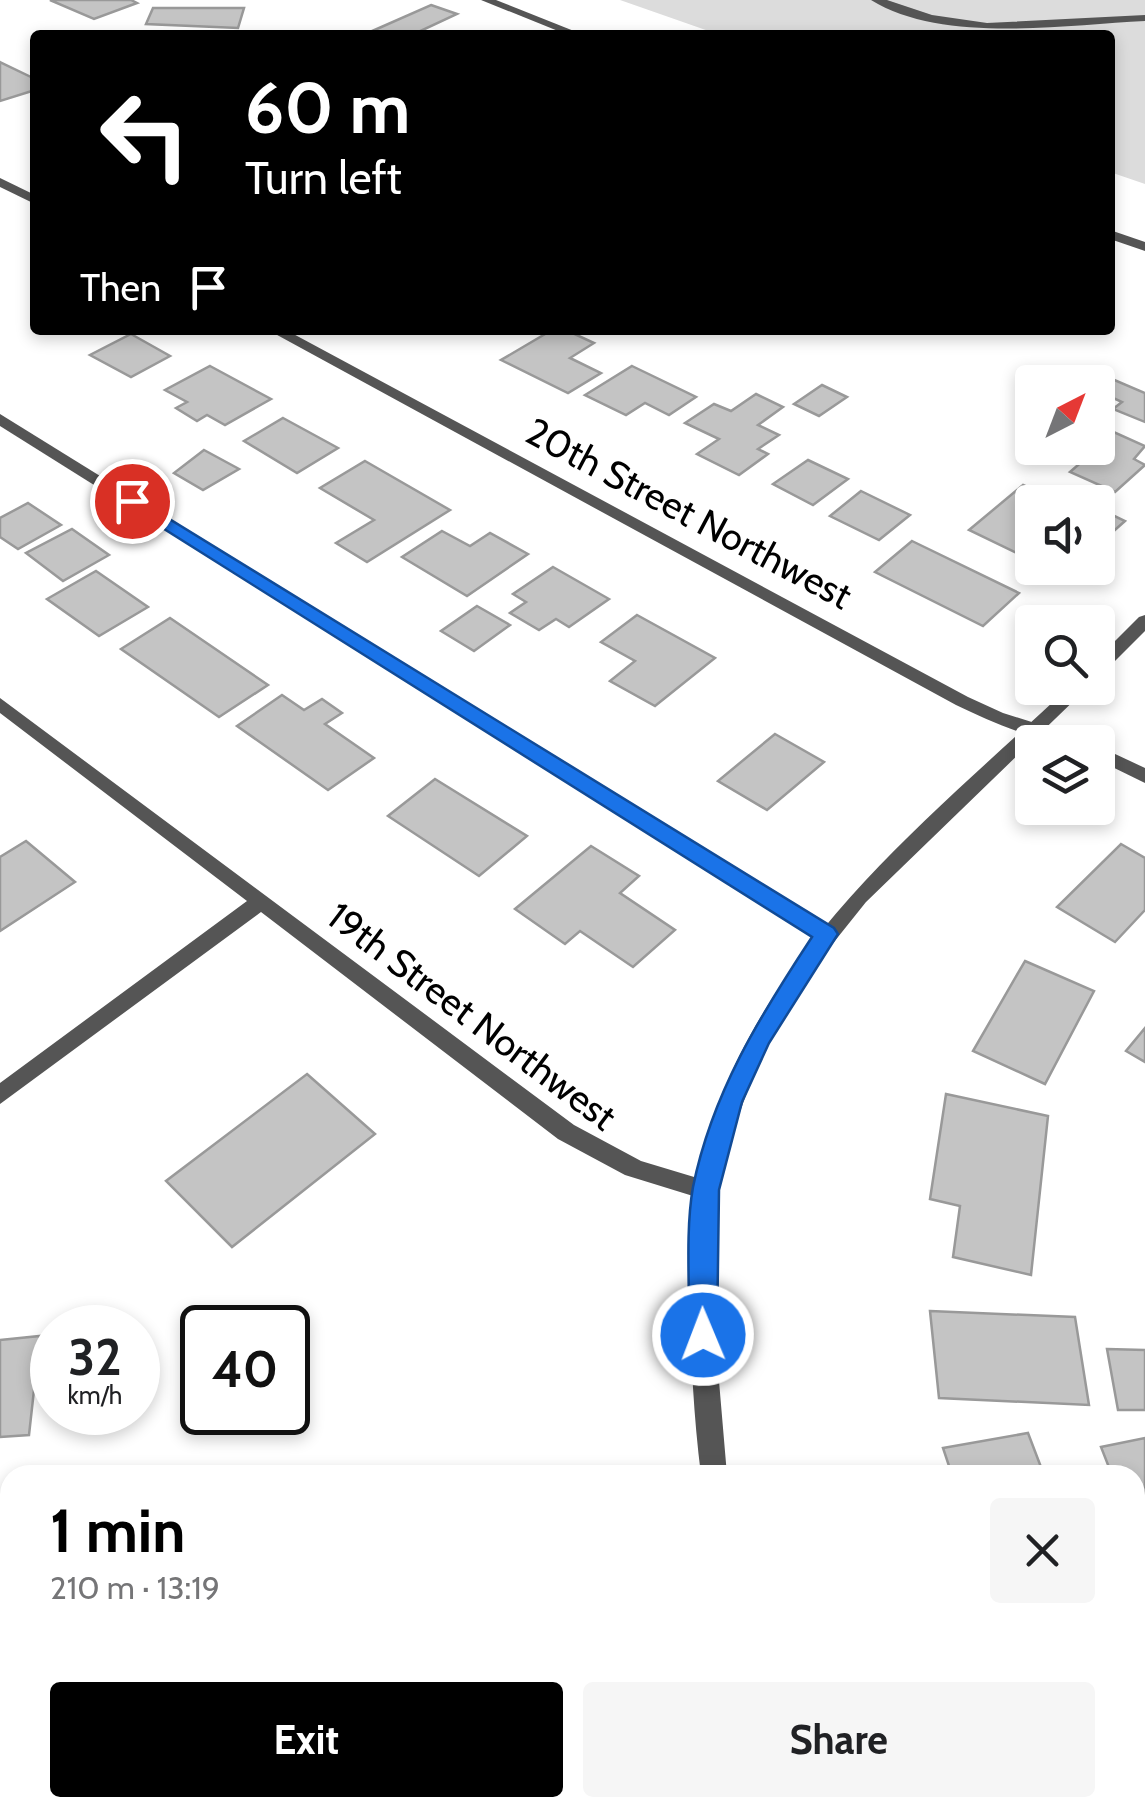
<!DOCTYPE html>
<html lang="en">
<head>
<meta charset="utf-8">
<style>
	:root { --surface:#fff; --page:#f6f6f6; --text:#202124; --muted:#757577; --accent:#000 }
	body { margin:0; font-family:Cabin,sans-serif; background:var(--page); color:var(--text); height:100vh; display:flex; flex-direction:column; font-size:38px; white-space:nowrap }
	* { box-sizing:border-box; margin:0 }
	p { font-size:32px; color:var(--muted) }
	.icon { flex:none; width:55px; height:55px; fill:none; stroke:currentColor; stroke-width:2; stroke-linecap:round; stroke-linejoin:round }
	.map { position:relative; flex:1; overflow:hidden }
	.panel { position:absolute; left:0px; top:1465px; width:1145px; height:352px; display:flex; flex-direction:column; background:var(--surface); border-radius:30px 30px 0 0; box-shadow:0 5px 15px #0003 }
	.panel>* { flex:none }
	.hud { position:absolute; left:30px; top:30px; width:1085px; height:305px; border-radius:10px; box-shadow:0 5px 15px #0003; background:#000; color:#fff; overflow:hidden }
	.needle { width:65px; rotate:42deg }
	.fabs { position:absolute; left:1015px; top:365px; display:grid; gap:20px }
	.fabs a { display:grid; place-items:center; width:100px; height:100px; border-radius:10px; background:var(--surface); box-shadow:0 5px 15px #0003; font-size:50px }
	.speed { position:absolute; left:30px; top:1305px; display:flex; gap:20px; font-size:50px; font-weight:700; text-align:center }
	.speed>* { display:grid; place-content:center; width:130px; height:130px; border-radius:50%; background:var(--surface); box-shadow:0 5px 15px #0003; line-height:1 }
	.speed small { font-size:25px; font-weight:400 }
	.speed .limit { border:5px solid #111; border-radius:15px; background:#fff; color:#111 }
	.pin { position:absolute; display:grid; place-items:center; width:85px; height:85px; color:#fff; margin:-42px; border:5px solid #fff; border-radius:50%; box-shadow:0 2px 10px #0007 }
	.me { position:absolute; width:110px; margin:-55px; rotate:359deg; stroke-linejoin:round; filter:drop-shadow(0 0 8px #0008) }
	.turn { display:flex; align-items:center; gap:35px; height:210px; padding:0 50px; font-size:45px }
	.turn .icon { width:130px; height:130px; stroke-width:2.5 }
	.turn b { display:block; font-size:70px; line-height:85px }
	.then { display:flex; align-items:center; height:95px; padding:0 50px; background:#0003; gap:20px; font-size:38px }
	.round { display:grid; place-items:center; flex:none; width:105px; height:105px; border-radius:10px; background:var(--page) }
	.headline { display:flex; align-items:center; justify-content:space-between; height:170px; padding:0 50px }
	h1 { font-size:60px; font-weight:800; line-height:75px; color:var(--accent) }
	.button { display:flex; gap:20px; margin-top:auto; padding:20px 50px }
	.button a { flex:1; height:115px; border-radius:10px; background:var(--accent); color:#fff; font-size:40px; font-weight:800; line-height:115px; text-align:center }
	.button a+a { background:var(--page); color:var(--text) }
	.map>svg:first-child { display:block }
	.green { fill:#dcdcdc }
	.building { fill:#c4c4c4; stroke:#999; stroke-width:2.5 }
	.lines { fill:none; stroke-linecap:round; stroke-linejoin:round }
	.service { fill:#555; fill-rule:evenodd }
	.minor { fill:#555; fill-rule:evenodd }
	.tertiary { fill:#555; fill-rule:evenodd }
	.route { fill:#1a73e8; stroke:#114b97; stroke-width:2.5 }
	.labels { text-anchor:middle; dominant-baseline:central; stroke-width:8; stroke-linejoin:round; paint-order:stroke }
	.street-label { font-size:38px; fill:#000; stroke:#fff }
</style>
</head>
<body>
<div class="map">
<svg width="1145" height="1816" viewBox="0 0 1145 1816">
	<rect width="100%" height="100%" fill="#fff"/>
	<polygon class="green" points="620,0 1145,0 1145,184 1110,172 1110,35 720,35"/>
	<g class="building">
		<polygon points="50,0 131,0 137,3 94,19"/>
		<polygon points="431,5 457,14 412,35 370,32"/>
		<polygon points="153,8 244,8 238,28 146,24"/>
		<polygon points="0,62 35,79 35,90 0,101"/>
		<polygon points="552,330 566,330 594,343 570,358 601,373 568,393 501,360"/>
		<polygon points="131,334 170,356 131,377 90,355"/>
		<polygon points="210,366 271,399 225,425 207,415 197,421 176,408 187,402 165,390"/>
		<polygon points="632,366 696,397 669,415 645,403 626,415 585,395"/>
		<polygon points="1091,370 1145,393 1145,422 1113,409 1122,402 1098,391 1098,382 1076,382"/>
		<polygon points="822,385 847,397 819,416 794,404"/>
		<polygon points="756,394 783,407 758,425 779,435 758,449 768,454 739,475 697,454 719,439 685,423 714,404 731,411"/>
		<polygon points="283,418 338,448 297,473 244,441"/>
		<polygon points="1098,425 1145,446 1134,459 1145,465 1115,492 1070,472 1092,453 1080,448 1098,448"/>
		<polygon points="204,450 239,469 203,490 174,473"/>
		<polygon points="808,460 848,479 813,505 773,484"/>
		<polygon points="365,461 450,510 367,562 336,543 374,520 320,488"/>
		<polygon points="1023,485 1059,502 1069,495 1085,502 1032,502 1032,551 1025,557 969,530"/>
		<polygon points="861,491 910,515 879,540 830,516"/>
		<polygon points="28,503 61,525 18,549 0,537 0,518"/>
		<polygon points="1098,508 1125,521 1098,545"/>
		<polygon points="72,529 109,555 63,581 26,553"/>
		<polygon points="442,531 470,546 490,533 528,554 467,596 402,557"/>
		<polygon points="912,541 1019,593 983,626 875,572"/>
		<polygon points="553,567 609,599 569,627 556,619 539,630 510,613 526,602 513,594"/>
		<polygon points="96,571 148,607 99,636 47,599"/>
		<polygon points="477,606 510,625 474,651 441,631"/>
		<polygon points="637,615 715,658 655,706 610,681 635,661 601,642"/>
		<polygon points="170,618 268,685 219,717 121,649"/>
		<polygon points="282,695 304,710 322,699 342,713 325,724 374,758 328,790 237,726"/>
		<polygon points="775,734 824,762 767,810 718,781"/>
		<polygon points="435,779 527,836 479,876 388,816"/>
		<polygon points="26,841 75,882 0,931 0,857"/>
		<polygon points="1121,844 1145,858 1145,910 1115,942 1057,907"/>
		<polygon points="591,846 639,876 620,893 675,930 633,967 580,931 565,944 515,909"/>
		<polygon points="1025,961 1094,991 1045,1084 973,1051"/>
		<polygon points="1145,1028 1145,1062 1126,1051"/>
		<polygon points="307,1074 375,1134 232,1247 166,1181"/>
		<polygon points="946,1094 1048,1116 1031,1275 953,1257 960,1206 930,1199"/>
		<polygon points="930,1311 1075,1317 1089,1405 939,1398"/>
		<polygon points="40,1336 29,1435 0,1437 0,1340"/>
		<polygon points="1107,1349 1145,1350 1145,1410 1118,1410"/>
		<polygon points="1028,1433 1044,1475 952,1475 943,1448"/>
		<polygon points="1145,1438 1145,1556 1135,1531 1135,1475 1112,1475 1101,1447"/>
		<polygon points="1135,1674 1145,1696 1145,1816 1098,1816 1094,1808 1135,1808"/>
		<polygon points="287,1808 480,1808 470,1816 292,1816"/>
	</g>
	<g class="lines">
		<g class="service">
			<path d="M871,0H887L932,15L987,23L1145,15V21C1064,25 942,44 871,0Z"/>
			<polygon points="0,414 833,930 836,935 833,940 819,940 0,426"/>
		</g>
		<g class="minor">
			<polygon points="481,0 496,0 584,35 568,35"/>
			<polygon points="0,178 35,195 35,204 0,187"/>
			<polygon points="1110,230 1145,242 1145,251 1110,239"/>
			<path d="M268,330H286L968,697L1003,713L1082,738L1085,742C1041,745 996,724 956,705Z"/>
			<polygon points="0,698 574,1125 641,1161 714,1183 717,1190 714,1197 706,1200 625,1175 558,1139 261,912 0,1104 0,1083 247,901 0,713"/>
			<polygon points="1098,746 1145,768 1145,783 1098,760"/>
		</g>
		<g class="tertiary">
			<polygon points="1145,615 1145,631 1104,672 1098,674 1098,658 1139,617"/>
			<path d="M1068,688H1087L866,902L814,967L791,1002L755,1070L727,1148L716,1203L715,1334L727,1475H701C692,1402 689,1329 691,1256C692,1233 691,1210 695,1188C736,968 915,832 1068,688Z"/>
			<polygon points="786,1808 815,1808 818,1816 788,1816"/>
		</g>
	</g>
	<path class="route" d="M132,496L834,928L838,934L769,1043L742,1102L719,1190L717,1335L713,1344L703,1347L693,1344L689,1335C690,1289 685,1232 693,1187C712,1093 760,1016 812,937L126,505V497Z"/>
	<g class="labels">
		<g class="street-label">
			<text transform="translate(689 513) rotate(28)">20th Street Northwest</text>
			<text transform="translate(472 1016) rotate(37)">19th Street Northwest</text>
		</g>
	</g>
</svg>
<div class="fabs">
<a><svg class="needle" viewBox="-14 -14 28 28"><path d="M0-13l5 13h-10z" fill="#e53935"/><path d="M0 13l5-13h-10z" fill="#757577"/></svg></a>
<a><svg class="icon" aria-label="sound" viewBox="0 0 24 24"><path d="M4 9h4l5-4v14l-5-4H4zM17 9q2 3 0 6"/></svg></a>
<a><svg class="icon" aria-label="search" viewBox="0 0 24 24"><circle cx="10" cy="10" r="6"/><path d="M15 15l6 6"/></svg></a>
<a><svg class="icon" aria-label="layers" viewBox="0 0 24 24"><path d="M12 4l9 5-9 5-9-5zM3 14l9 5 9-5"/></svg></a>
</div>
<div class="speed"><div>32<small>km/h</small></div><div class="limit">40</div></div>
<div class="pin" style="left:132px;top:501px;background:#d93025"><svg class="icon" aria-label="arrive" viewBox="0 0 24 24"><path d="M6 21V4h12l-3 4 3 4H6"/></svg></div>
<svg class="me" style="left:703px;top:1335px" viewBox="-20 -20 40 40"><circle r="17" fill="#1a73e8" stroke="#fff" stroke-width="3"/><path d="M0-11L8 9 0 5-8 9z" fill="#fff"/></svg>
<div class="hud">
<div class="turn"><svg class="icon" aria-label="left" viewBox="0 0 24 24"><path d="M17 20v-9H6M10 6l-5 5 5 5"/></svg><div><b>60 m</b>Turn left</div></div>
<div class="then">Then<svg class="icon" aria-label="arrive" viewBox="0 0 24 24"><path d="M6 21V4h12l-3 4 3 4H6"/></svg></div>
</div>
<section class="panel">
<div class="headline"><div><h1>1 min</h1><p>210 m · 13:19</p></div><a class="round"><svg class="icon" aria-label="close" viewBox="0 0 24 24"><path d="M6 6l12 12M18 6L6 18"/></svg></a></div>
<div class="button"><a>Exit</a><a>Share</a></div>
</section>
</div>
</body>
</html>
